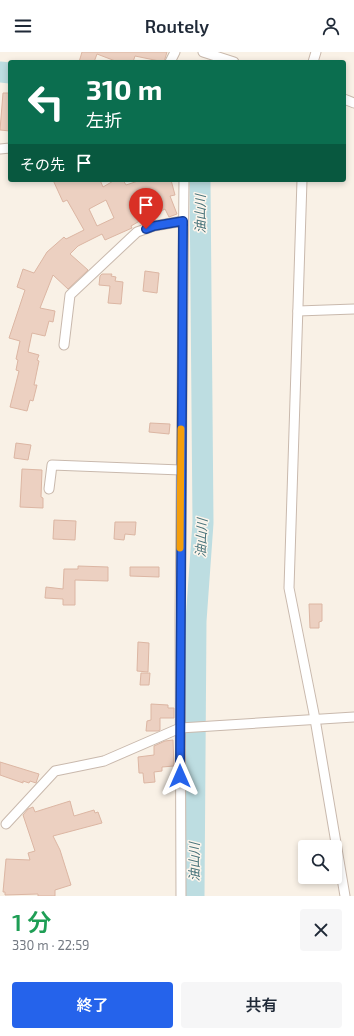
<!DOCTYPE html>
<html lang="ja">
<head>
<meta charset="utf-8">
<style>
	:root { --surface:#fff; --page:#f6f6f7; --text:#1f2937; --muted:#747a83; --accent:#2563eb }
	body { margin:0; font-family:"Exo 2","Noto Sans JP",sans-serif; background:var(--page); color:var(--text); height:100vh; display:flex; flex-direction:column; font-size:15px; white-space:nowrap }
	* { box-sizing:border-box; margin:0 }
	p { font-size:13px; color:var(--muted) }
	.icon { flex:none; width:22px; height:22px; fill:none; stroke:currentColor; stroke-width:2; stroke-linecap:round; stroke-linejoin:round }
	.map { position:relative; height:844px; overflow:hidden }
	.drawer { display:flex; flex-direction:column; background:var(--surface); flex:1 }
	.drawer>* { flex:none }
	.banner { position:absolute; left:8px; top:8px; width:338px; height:122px; border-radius:4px; box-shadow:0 2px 6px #0003; background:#0b6e4f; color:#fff; overflow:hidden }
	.tools { position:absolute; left:298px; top:788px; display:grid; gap:8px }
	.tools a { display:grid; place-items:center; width:44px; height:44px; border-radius:4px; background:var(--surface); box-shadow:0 2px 6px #0003; font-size:20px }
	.pin { position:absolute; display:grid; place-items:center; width:34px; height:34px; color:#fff; margin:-41px -17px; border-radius:50% 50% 50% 0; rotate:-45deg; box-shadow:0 0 4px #0007 }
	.pin .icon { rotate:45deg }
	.me { position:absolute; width:44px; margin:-22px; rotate:0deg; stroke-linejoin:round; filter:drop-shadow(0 0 3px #0008) }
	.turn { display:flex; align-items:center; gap:14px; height:84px; padding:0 12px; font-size:18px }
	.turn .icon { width:52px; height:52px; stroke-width:2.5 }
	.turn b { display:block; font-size:28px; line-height:34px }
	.then { display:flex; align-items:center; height:38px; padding:0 12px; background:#0003; gap:8px; font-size:15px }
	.round { display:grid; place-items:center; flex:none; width:42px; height:42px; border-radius:4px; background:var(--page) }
	.headline { display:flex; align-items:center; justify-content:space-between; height:68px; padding:0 12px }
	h1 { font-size:24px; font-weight:600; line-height:30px; color:#1e9e55 }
	.primary-button { display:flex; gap:8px; margin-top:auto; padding:8px 12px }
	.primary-button a { flex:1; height:46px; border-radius:4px; background:var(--accent); color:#fff; font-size:16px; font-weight:600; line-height:46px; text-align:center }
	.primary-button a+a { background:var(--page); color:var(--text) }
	header { display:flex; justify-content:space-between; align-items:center; height:52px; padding:0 12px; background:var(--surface); font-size:18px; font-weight:600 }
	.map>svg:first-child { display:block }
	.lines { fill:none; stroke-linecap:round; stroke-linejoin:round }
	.river { stroke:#bddde1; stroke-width:21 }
	.building { fill:#ecd0c1; stroke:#dcb6a3; fill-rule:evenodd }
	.minor-casing { stroke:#c9b9ad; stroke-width:11 }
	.minor { stroke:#fff; stroke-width:9 }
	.route-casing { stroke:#184099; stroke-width:10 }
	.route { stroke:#2563eb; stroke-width:7 }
	.slow { stroke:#f59e0b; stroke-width:7 }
	.labels { text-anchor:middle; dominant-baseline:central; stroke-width:3; stroke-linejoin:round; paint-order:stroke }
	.water-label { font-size:13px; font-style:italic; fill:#47737a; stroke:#fdf5ec }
</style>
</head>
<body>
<header><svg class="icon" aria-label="menu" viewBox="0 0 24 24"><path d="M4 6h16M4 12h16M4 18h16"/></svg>Routely<svg class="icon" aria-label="person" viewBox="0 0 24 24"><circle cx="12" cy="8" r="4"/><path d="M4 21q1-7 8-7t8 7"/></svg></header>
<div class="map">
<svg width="354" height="844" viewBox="0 0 354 844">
	<rect width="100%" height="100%" fill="#f9f1e6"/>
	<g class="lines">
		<g class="river">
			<polyline points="0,20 10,21"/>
			<polyline points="194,844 196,569 203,471 200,128"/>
		</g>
	</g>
	<g class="building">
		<polygon points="82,0 167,0 164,10 135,4 133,10 118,10 97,2 94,10 79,10"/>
		<polygon points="3,41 10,41 10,79 0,78"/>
		<path d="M53,128H100L103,135L115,128H123L126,133L141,128H171L175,143L170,144L177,162L169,165L165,157L151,164L150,163L131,174L132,176L105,188L102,182L78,194L70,202L88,218L68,237L53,223L40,256L55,259L53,270L49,269L45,284L32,281L28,300L39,303L37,308L39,309L34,333H37L33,349L30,348L27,359L10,355L19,319L16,318L18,308L16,307L20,289L9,286L25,238L17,235L23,217L34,221L47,200L64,185L66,187L84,178L67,148L63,150ZM106,148L114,166L97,174L89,157Z"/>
		<polygon points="145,219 159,221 157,241 143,239"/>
		<polygon points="102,222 112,222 111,224 116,225 115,229 123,230 121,252 108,251 110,234 99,233 100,224"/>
		<polygon points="150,371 170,372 169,382 149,380"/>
		<polygon points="16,391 31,393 28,408 14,406"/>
		<polygon points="22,417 42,418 41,445 43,446 43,456 20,455"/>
		<polygon points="54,468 76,469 75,488 53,487"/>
		<polygon points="115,470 136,470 135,483 125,482 124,488 114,487"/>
		<polygon points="78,514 108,515 108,529 75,528 75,553 63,553 63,547 45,546 46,535 63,537 64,517 78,517"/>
		<polygon points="130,515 159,515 159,525 130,524"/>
		<polygon points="309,552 322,552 322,569 319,570 319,576 310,576"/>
		<polygon points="138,590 149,591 148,620 137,619"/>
		<polygon points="141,621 150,621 149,633 140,633"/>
		<polygon points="151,652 168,653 168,656 174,656 174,666 160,666 160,678 158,679 146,679 147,669 151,668"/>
		<polygon points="173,688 174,714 162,715 162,719 154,720 155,730 144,731 143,721 139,721 138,705 154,703 154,694 165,689"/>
		<polygon points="0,710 39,722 36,731 30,729 29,731 23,729 23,731 0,723"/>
		<polygon points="70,749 74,764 94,758 95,761 98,760 102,771 53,784 60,798 71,833 55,838 55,844 38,844 38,842 5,843 5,840 3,840 6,807 30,808 28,801 35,799 23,763 28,757 33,755 35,760"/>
	</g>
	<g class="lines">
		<g class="minor-casing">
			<g id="minor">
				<polyline points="203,0 234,10"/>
				<polyline points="170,10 175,0"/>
				<polyline points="313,10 316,0"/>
				<polyline points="344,47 354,51"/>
				<polyline points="0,97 10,96"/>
				<polyline points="302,128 289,536 315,667 345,844"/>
				<polyline points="298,259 354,257"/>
				<polyline points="64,293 70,243 137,180 154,174 183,169"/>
				<polyline points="49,437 52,413 181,418"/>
				<polyline points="6,772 55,719 104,709 180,676 354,665"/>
				<polyline points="181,844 180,567 184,128"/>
			</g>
		</g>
		<use href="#minor" class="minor"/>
	</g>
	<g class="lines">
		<g class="route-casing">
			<polyline id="route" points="146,177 154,174 183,169 180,724"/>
		</g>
		<use href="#route" class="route"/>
		<polyline class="slow" points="180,496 181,377"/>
	</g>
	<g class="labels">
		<g class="water-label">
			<text transform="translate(200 162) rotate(-90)">油山川</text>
			<text transform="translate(201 486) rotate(-87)">油山川</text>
			<text transform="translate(194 810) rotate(-90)">油山川</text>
		</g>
	</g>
</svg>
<div class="tools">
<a><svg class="icon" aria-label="search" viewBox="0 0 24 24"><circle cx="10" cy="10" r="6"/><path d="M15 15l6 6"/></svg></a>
</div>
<div class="pin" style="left:146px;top:177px;background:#d93025"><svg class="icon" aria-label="arrive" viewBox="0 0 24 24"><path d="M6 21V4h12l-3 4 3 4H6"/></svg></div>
<svg class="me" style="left:180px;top:724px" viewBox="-20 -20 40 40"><path d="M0-17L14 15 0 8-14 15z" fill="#2563eb" stroke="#fff" stroke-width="4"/></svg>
<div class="banner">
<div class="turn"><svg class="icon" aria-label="left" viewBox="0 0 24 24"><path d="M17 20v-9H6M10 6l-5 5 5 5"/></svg><div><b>310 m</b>左折</div></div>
<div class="then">その先<svg class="icon" aria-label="arrive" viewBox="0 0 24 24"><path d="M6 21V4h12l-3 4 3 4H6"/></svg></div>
</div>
</div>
<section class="drawer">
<div class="headline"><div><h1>1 分</h1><p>330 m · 22:59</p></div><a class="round"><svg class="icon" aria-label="close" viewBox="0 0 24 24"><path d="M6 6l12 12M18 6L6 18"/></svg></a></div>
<div class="primary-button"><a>終了</a><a>共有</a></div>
</section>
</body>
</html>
